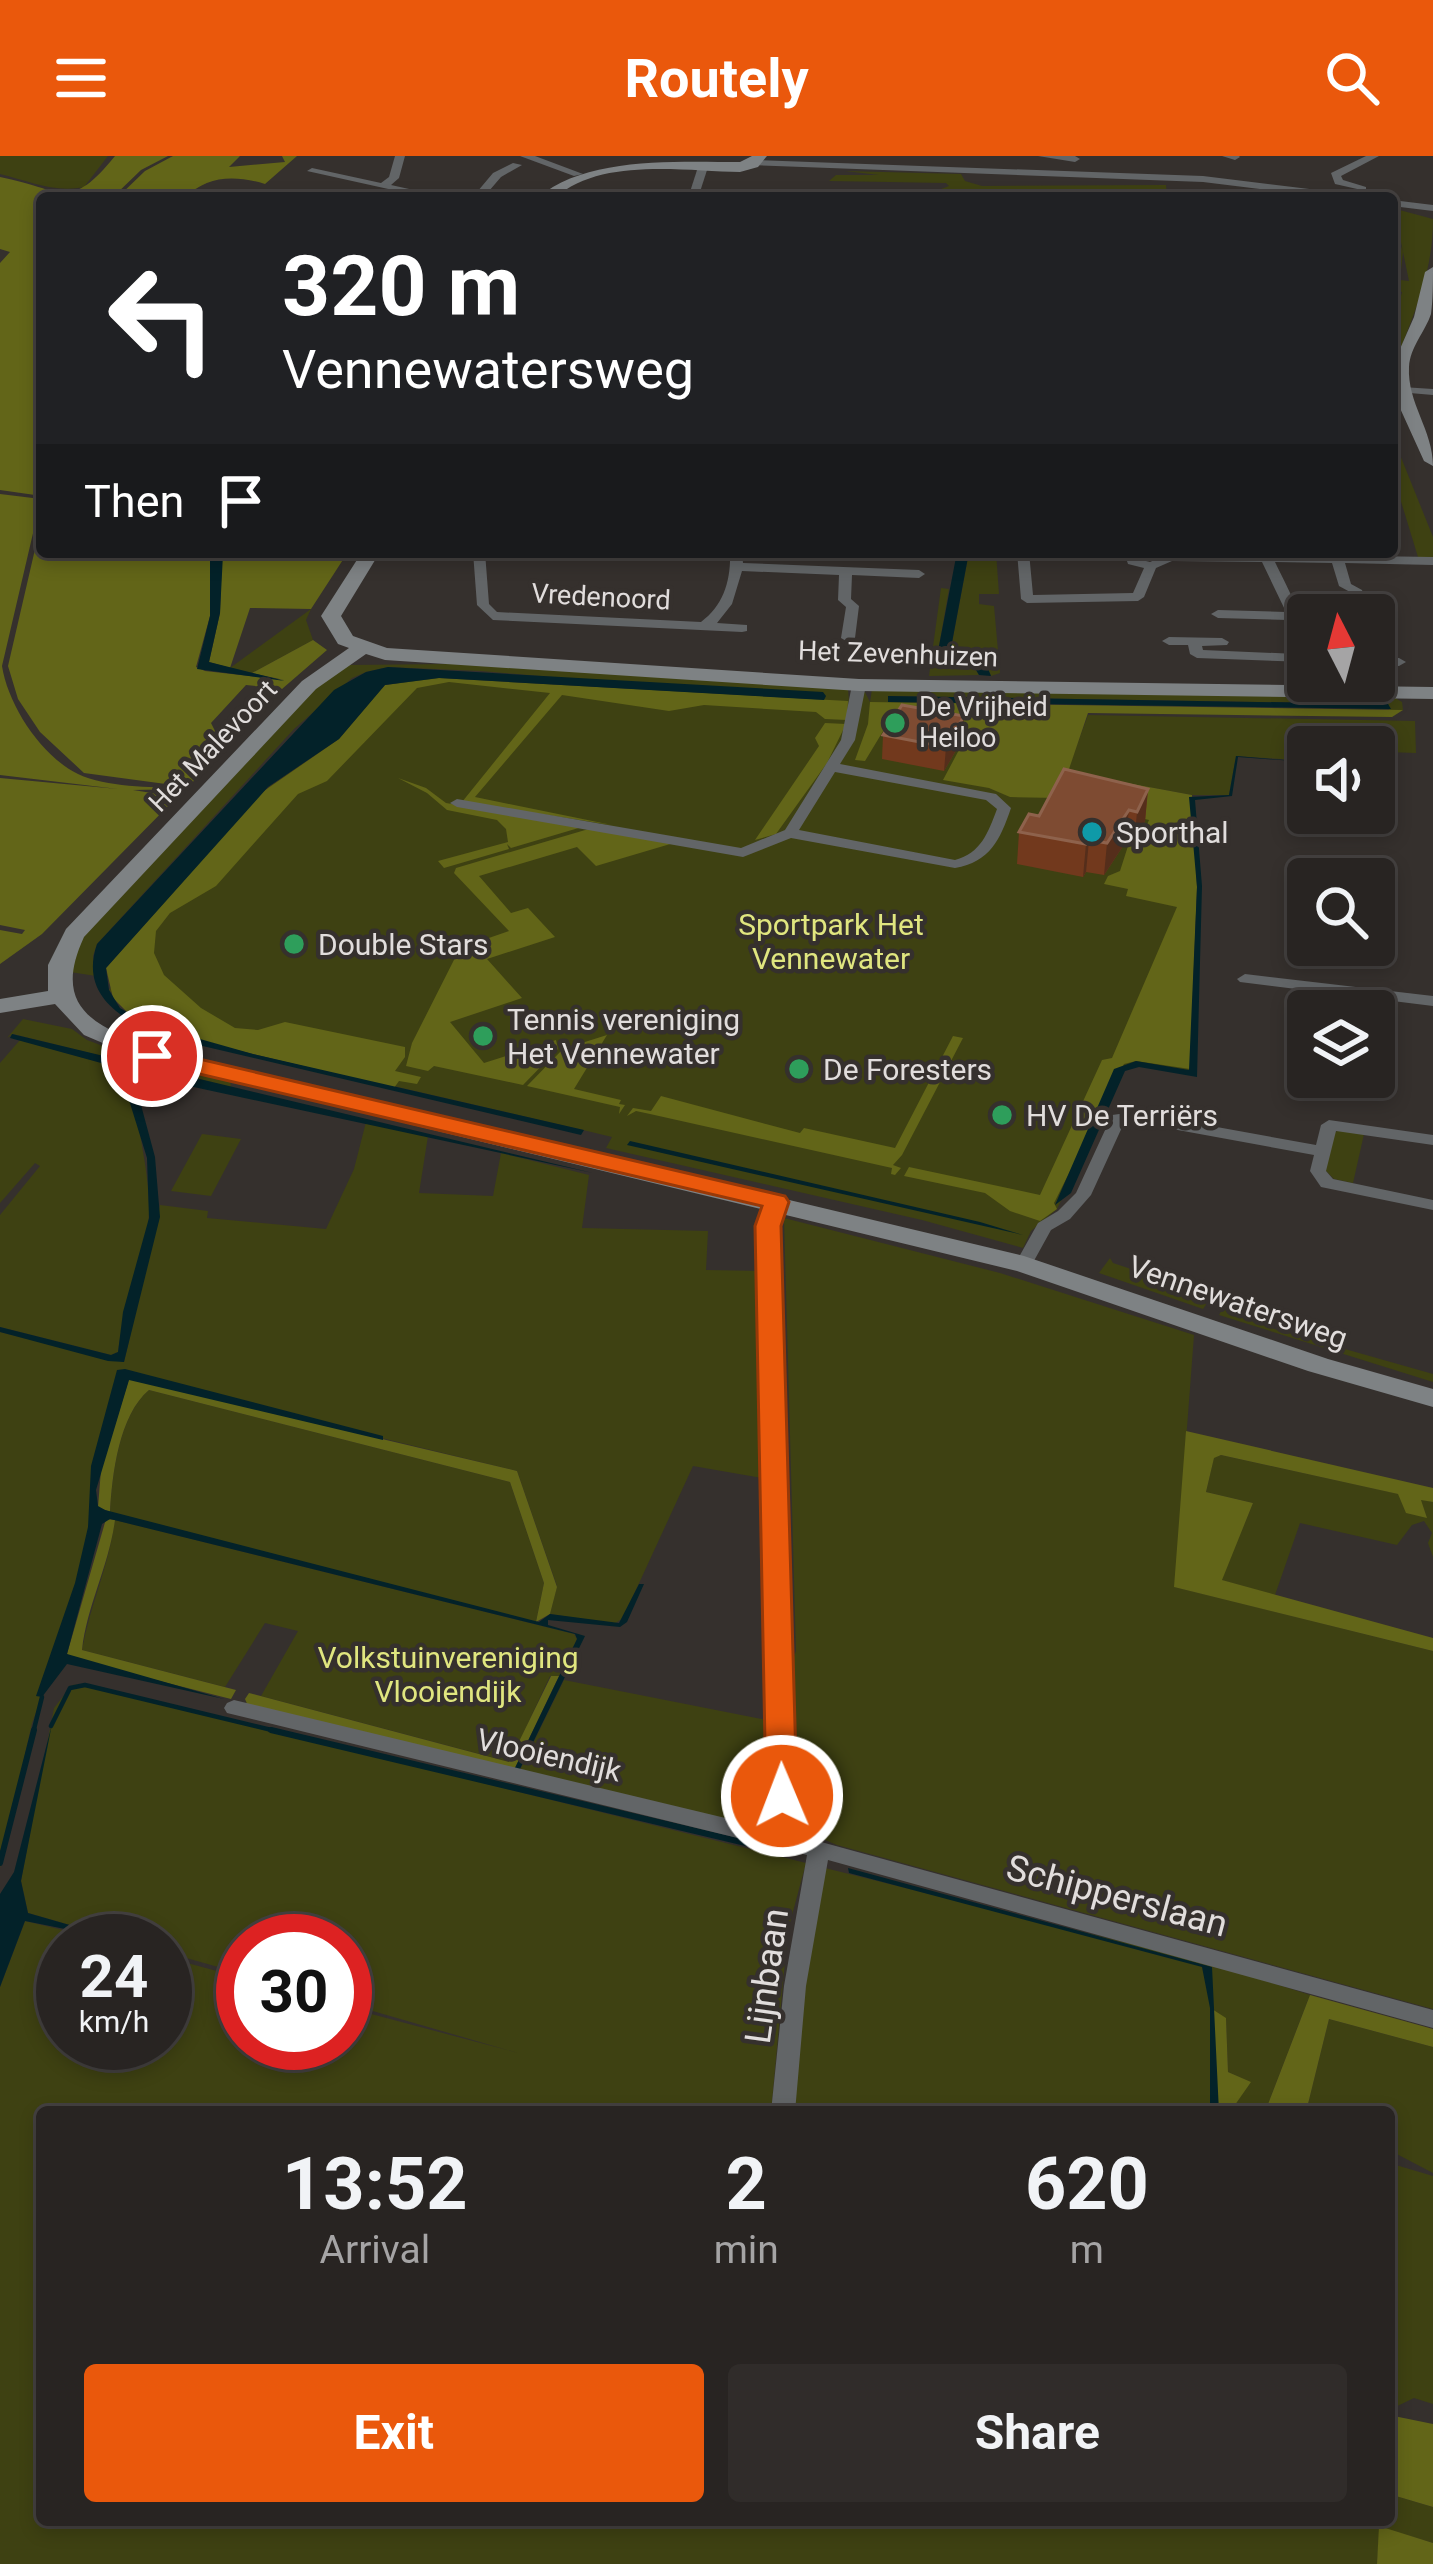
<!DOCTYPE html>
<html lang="en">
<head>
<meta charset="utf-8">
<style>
	:root { --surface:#282422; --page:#302c2a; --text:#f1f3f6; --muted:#a5a4a5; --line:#444140; --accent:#ea580c }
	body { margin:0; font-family:Roboto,sans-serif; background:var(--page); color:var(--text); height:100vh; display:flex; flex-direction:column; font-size:45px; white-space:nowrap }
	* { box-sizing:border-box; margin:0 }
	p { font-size:39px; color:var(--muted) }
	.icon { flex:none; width:66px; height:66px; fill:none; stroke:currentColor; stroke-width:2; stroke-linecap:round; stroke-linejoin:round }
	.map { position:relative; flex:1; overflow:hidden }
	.side { position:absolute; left:36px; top:1950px; width:1359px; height:420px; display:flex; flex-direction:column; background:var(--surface); border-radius:12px; box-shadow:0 6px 18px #0003,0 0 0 3px var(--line) }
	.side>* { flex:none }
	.top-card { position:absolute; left:36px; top:36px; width:1362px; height:366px; border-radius:12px; box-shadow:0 6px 18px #0003,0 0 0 3px var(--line); background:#202124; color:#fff; overflow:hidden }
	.needle { width:78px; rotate:354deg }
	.controls { position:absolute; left:1287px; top:438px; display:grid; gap:24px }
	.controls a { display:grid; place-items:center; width:108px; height:108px; border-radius:12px; background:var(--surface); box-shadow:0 6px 18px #0003,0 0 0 3px var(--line); font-size:60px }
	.speed { position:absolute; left:36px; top:1758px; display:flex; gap:24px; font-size:60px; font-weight:700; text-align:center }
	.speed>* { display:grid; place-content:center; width:156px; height:156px; border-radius:50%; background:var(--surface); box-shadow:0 6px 18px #0003,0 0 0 3px var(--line); line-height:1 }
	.speed small { font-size:30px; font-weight:400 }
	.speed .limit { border:18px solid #d22; background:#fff; color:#111 }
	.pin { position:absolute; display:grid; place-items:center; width:102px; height:102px; color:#fff; margin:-51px; border:6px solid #fff; border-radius:50%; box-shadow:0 3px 12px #0007 }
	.me { position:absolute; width:132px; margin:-66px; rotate:359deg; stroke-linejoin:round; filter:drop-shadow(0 0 9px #0008) }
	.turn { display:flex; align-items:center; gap:42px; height:252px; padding:0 48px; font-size:54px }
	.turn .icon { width:156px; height:156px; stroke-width:2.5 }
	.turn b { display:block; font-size:84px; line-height:102px }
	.then { display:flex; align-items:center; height:114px; padding:0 48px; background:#0003; gap:24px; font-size:45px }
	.eta { display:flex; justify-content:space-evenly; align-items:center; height:204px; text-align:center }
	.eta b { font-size:72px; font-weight:700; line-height:84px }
	.primary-button { display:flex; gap:24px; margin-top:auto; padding:24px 48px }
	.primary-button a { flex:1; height:138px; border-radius:12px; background:var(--accent); color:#fff; font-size:48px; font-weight:700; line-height:138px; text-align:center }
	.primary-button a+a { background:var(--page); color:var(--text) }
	header { display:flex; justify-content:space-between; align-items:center; height:156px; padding:0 48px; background:var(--accent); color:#fff; font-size:54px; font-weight:700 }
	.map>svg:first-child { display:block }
	.green { fill:#3e4112 }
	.forest { fill:#626518 }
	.water { fill:#032229 }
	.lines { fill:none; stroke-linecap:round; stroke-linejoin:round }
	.stream-far1 { stroke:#032229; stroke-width:4.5 }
	.stream { stroke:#032229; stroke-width:6 }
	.street { fill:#626567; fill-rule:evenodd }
	.secondary { fill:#7e8284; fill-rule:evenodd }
	.wall { fill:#72391d }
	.shaded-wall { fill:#552e1b }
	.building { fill:#7e4b32; stroke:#8e624c; stroke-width:3 }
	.route { fill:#ea580c; stroke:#983908; stroke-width:3 }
	.leisure-dot { fill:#2e9e5b; stroke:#35302d; stroke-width:4.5 }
	.culture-dot { fill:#0f9aa8; stroke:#35302d; stroke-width:4.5 }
	.labels { text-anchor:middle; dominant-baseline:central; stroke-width:9; stroke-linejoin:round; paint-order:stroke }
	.far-street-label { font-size:27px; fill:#e1dddc; stroke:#35302d }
	.far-poi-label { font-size:27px; fill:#e1dddc; stroke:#35302d; text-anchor:start }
	.poi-label { font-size:30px; fill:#e1dddc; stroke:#35302d; text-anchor:start }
	.park-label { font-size:30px; fill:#e0e67f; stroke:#35302d }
	.street-label { font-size:30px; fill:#e1dddc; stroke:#35302d }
	.near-street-label { font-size:36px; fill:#e1dddc; stroke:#35302d }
</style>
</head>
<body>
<header><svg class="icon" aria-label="menu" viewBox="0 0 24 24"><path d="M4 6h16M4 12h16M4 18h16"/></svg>Routely<svg class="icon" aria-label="search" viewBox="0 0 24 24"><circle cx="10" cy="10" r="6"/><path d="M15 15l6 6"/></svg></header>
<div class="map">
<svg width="1433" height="2408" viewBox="0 0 1433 2408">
	<rect width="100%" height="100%" fill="#35302d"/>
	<g class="green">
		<path d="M0,0H108L84,31C54,37 29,25 0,18Z"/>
		<polygon points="845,15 961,18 965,25 982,30 1166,29 1167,39 1072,37 1066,38 1069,42 958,37 957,42 938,42 941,33 949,30 946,27 829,25 836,19 879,19"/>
		<path d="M1392,52L1433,63C1433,123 1410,164 1392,216V174L1402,136L1392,135V63L1403,96L1400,124L1409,125L1395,57Z"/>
		<polygon points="1392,279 1433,381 1433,401 1418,401 1392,316"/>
		<polygon points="969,396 996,396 999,438 979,438 979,448 994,450 1000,517 991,520 986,508 951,492"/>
		<polygon points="941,432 949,433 938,496 973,509 979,519 929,520"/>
		<polygon points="311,453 306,464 313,484 252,517 230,512"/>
		<polygon points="454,508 848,533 849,545 865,536 870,546 872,533 1390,539 1402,546 1403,554 1389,554 1388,548 888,540 889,546 1021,548 1001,611 1176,648 1194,657 1193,918 1144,909 1125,912 1057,1053 1031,1075 1023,1092 922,1064 606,992 612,981 583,974 216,889 147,868 109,834 269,631 339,583 382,532 414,522 439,522 824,544 481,515 388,511 366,516 352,522 294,573 97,788 93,800 96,820 70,816 77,787 298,542 349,509"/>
		<polygon points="1088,559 1415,565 1416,597 1388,596 1381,612 1374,611 1374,591 1308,591 1308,605 1236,600 1229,639 1192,639 1067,616"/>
		<polygon points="23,863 72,873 87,884 127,899 230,924 231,932 13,878 7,882"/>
		<path d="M20,884L134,916C133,965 150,1008 149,1057C148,1093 123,1153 118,1196L111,1199L0,1171V1059L40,1010L35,1007L0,1047V907Z"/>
		<polygon points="366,966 428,980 419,1037 493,1040 501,997 589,1019 582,1072 708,1075 706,1114 764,1115 767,1264 762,1322 693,1310 623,1462 614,1468 550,1458 557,1430 517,1315 118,1218 104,1267 90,1377 63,1485 32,1567 0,1712 0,1176 124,1206 160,1049 208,1055 207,1062 326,1073 354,1013"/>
		<polygon points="1340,974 1364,978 1353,1027 1334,1023 1324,1013 1333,977"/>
		<polygon points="202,978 241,983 211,1040 171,1035"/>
		<polygon points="784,1062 1000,1117 1194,1179 1175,1431 1433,1495 1433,1853 837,1689 794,1671 789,1514 796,1495"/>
		<polygon points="1110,1102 1113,1107 1212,1140 1203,1153 1099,1117"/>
		<polygon points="1226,1146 1267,1171 1433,1218 1433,1226 1219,1159"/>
		<path d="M149,1234L510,1326L544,1427L536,1466L110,1356C112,1319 119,1259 149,1234Z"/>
		<polygon points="1221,1299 1399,1338 1426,1360 1420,1343 1433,1346 1433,1401 1428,1387 1432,1377 1424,1365 1412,1369 1397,1389 1300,1367 1275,1439 1221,1424 1253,1347 1206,1336 1214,1301"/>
		<path d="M115,1364L574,1478L577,1483L559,1520H550L510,1606L261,1540L298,1475L265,1467L225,1531L82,1494C90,1449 109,1410 115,1364Z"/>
		<polygon points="564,1524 776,1566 777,1671 750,1670 519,1616"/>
		<polygon points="83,1528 806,1707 788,1774 771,1956 42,1956 42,2364 1389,2364 1389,2338 1433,2351 1433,2387 1380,2371 1377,2408 0,2408 0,1831 25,1765 109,1785 63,1785 63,1887 165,1887 165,1801 243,1822 243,1887 345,1887 345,1851 518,1897 345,1847 345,1785 243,1785 243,1818 165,1796 165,1785 125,1785 28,1757 21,1725 38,1634 54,1552 72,1529"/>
		<polygon points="825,1712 1212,1808 1310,1839 1265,1956 1230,1956 1250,1926 1228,1916 1226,1862 1213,1956 792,1956 805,1797"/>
		<polygon points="1329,1863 1433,1891 1433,2017 1389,1994 1389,1956 1306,1956"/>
		<polygon points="1389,2007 1433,2020 1433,2248 1414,2242 1389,2254"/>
	</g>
	<g class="forest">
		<path d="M115,0H168L141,14L112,42H42V340L0,334V107L10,96L0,93V21C62,33 69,57 115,0Z"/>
		<path d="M173,0H240L229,11L285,6L282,0H297L265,28C235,19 207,19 185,42H117L145,15Z"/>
		<path d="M0,338L41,343L2,510C8,549 41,600 78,618C107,632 150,630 182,633L133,634L177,641L42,778L0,808V774L22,778L25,774L0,769V622L118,633L0,619Z"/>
		<polygon points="42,363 42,396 212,398 210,460 196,511 205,515 284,524 252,517 313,484 327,494 282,533 246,529 211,567 215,575 236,581 188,631 84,617 40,576 18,543 8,510"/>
		<polygon points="222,396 348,396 311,453 250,452 230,512 209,506 220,457"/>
		<polygon points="439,522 848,545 847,564 825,563 816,556 704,549 669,555 562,539 475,641 612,669 462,646 550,537 449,526 417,532 327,625 298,638 216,730 170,757 156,775 154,797 164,819 201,852 235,872 258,874 285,866 405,891 405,901 395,915 421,921 417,928 399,925 394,932 216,889 134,863 113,842 106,812 261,637 339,583 385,529"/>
		<polygon points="870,546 1403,554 1392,561 1088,557 1068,616 1192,639 1197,731 1190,913 1136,905 1124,908 1054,1047 1057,1053 1040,1065 1010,1055 985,1037 904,1020 909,1011 1040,1039 1102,904 1112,902 1177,751 1126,740 1128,733 1104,728 1108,720 1120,715 1128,690 1137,691 1149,664 1058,642 1010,641 989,632 943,624 969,575 891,562 865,605 855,604 868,568"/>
		<polygon points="825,567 846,568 827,607 776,678 755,684 819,590 815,582"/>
		<polygon points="398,622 426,632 446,647 582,671 511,692 507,688 509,693 444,712 438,705 508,686 506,673 497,664 447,654 427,637"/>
		<polygon points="592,672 677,686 596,710 577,691 479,720 511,757 528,752 555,781 487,803 522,842 450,866 484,907 556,884 558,893 523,929 434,910 428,915 406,910 412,887 460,792 509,775 454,717 456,712"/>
		<polygon points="607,879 574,933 621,944 619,948 625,949 619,958 620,951 527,930 561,895 563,886 569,891"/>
		<polygon points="953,880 963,882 902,999 893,1009 901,1012 895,1019 891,1018 892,1012 650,958 636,955 627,960 633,952 651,955 661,940 800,977 804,972 895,992"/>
		<path d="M129,1223L517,1315L557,1431L550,1458L536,1466L544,1427L510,1326L149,1234C119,1259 112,1319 110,1356L98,1351L101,1314Z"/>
		<polygon points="1186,1275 1433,1332 1433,1346 1421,1344 1427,1362 1406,1357 1398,1338 1221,1299 1214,1302 1206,1336 1253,1347 1222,1424 1433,1482 1433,1495 1174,1431"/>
		<path d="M106,1363L115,1364C109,1410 87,1449 82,1494L236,1534L231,1543L76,1504L67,1498Z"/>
		<polygon points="551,1520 559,1520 514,1614 248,1550 245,1543 249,1537 509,1606"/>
		<polygon points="1310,1839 1433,1873 1433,1891 1329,1863 1306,1956 1265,1956"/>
		<polygon points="1212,1853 1226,1862 1228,1916 1251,1926 1230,1956 1212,1956"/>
		<polygon points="1389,2259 1433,2268 1433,2351 1389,2338"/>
		<polygon points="1379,2370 1433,2387 1433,2408 1377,2408"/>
	</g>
	<g class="water">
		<polygon points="210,396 223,398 220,457 209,506 285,525 197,513 210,460"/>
		<polygon points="957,396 969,396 951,492 986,508 991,520 979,519 973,509 938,495"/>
		<path d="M388,511L823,536L826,540L824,544L439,522L385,529L339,583L268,631L106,812L109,834L120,852L147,868L253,898L584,974L581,979L177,884C134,870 77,846 97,788L334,534L366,516Z"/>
		<polygon points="888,540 1388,548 1391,553 888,546"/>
		<polygon points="1236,600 1308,606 1238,601 1232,640 1195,644 1202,730 1197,921 1139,911 1125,915 1071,1037 1055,1049 1114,913 1136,905 1189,914 1197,731 1189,641 1229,639"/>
		<polygon points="12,878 593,1017 152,922 143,928 141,949 155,1001 160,1061 124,1206 108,1205 0,1176 0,1171 111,1199 118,1196 123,1156 149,1062 147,1002 129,944 134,916 10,882"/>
		<polygon points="630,985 980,1066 1023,1079 627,989"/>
		<polygon points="125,1213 383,1280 383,1284 129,1224 96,1334 98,1350 105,1354 539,1466 550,1458 619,1467 639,1428 644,1428 627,1466 620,1471 548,1464 548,1469 585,1480 518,1617 514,1614 577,1483 575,1478 110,1363 102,1368 67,1498 224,1543 67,1508 42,1541 36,1540 75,1427 88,1371 91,1310 117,1214"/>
		<polygon points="52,1568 21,1725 28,1757 125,1785 25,1765 0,1831 0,1738 14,1716"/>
		<polygon points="848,1712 1212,1811 1219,1956 1210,1956 1210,1852 1202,1811 849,1717"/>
	</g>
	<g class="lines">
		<g class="stream-far1">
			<polyline points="51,1570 70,1532 85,1529 284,1577"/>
			<polyline points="33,1577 42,1541"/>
		</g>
		<g class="stream">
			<polyline points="271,1574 750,1688"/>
			<polyline points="0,1707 34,1574"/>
		</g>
		<g class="street">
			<polygon points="395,0 405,0 399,22 391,29 450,42 429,42 307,15 312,12 381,27 389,21"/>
			<polygon points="520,0 535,0 583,18 574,20"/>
			<polygon points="1038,0 1075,0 1080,3 1075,6"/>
			<polygon points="1222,0 1239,0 1240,1 1235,4"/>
			<polygon points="1366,0 1379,0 1341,20 1343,24 1366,31 1366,35 1335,28 1331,17"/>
			<polygon points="755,4 1203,20 1359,39 1364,42 1334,42 1203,26 751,9 750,7"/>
			<polygon points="513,7 522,9 501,21 483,42 472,42 493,17"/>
			<polygon points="703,8 708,11 698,42 688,42 698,11"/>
			<polygon points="640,39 673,39 678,42 635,42"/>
			<polygon points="1392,44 1433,49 1433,55 1392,50"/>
			<polygon points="1402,231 1433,233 1433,239 1398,236 1396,234"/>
			<path d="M473,396H485L489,448L497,456L701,466C724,449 731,424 730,396H742L743,407L919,414L925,418L919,422L852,419L851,443L859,450L855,482L848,486L841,482L846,451L838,444L839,419L742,415L732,448L717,467L747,469V475L742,476L493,464L477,449Z"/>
			<path d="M1017,396H1029L1033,439L1133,437L1144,412L1128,408L1124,396H1136L1138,403L1150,406L1170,397L1433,401V409L1345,407L1351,428L1362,434L1371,459H1357L1350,436L1339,430L1332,407L1275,406C1291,439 1308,469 1308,506L1197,502L1190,498L1188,489H1169L1162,485L1169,481L1222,482L1229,486L1227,489L1202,490L1203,494L1297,498L1288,464L1218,462L1211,458L1218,454L1286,456L1262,406L1172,405L1156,412L1144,441L1138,445L1027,447L1021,443Z"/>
			<polygon points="1374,501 1399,502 1406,506 1399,510 1374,509"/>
			<path d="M859,525L866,529L855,584L840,608L996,638L1011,652C1000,684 990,706 955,712L791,682L743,701L457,651L450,647L457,643L741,692L785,674L841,584L852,529ZM835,616L986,644L997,653C988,677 981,697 955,704L799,674Z"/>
			<polygon points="1245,818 1433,840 1433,850 1240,826 1237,823"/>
			<polygon points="1134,956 1316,989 1321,969 1329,964 1433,979 1433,989 1336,975 1326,1015 1333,1023 1433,1044 1433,1054 1321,1031 1310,1015 1314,999 1134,966 1124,967 1091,1039 1070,1063 1051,1074 1030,1112 1018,1112 1015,1108 1038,1067 1058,1055 1076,1037 1112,959"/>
			<polygon points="776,1041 784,1046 777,1070 792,1678 1433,1854 1433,1872 828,1704 806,1830 795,1956 771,1956 784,1830 807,1699 227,1557 224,1552 227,1547 234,1544 771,1673 759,1070 768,1046"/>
		</g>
		<g class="secondary">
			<path d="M752,0H767L758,11L740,16C684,15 600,1 555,42H538C585,0 678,6 740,6Z"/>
			<path d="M1433,111C1433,126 1433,144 1431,158C1425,176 1410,191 1409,211C1407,247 1433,274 1433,310L1424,305L1394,239L1392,211L1414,161L1425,116Z"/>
			<path d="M362,396H380L341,460L353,480L387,492L859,523L1433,531V543L859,535L385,504L366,498L316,533L84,781C51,852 95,871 157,893L1024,1100L1328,1203L1433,1233V1251L1308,1215L1017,1115L140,903L84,879L55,848L0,857V843L48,835V809L66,773L302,525L349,492L338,488L321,460Z"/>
		</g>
	</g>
	<g class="wall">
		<polygon points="883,579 962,584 944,615 882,603"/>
		<polygon points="1148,633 1145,665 1134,688 1125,687 1104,719 1086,716 1083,721 1017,708 1019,676 1039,660"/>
	</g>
	<g class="shaded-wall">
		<polygon points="964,560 962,584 944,615 946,591"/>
		<polygon points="1148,633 1145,665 1134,688 1137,656"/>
		<polygon points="1129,654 1125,687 1104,719 1107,687"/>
		<polygon points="1089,684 1086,716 1083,721 1086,688"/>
	</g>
	<g class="building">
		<polygon points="902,549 964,560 946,591 883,579"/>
		<polygon points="1064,613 1148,633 1137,656 1129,654 1107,687 1089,684 1086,688 1019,676 1029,658 1039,660"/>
	</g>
	<polygon class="route" points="152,892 785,1040 789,1046 781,1070 797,1640 793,1648 782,1652 770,1648 766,1640 755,1070 762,1050 144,905 144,895"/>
	<g class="leisure-dot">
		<circle cx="895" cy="567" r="12"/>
		<circle cx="294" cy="788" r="12"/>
		<circle cx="483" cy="880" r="12"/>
		<circle cx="799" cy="913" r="12"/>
		<circle cx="1002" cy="959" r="12"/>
	</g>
	<circle class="culture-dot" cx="1092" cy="676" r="12"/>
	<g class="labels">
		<g class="far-street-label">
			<text transform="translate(601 441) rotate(3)">Vredenoord</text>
			<text transform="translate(898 498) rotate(2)">Het Zevenhuizen</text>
			<text transform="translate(213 590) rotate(-46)">Het Malevoort</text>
		</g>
		<g class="far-poi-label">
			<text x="919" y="551">De Vrijheid<tspan x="919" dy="31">Heiloo</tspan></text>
		</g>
		<g class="poi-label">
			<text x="1116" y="676">Sporthal</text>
			<text x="318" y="788">Double Stars</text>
			<text x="507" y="863">Tennis vereniging<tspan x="507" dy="34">Het Vennewater</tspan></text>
			<text x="823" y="913">De Foresters</text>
			<text x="1026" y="959">HV De Terriërs</text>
		</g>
		<g class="park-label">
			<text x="831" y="768">Sportpark Het<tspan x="831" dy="34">Vennewater</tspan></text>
			<text x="448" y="1501">Volkstuinvereniging<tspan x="448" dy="34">Vlooiendijk</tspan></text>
		</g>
		<g class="street-label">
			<text transform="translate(1238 1146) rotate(19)">Vennewatersweg</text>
			<text transform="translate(549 1599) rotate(13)">Vlooiendijk</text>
		</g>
		<g class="near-street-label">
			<text transform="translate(1117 1740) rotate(15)">Schipperslaan</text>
			<text transform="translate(767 1820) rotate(-82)">Lijnbaan</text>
		</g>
	</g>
</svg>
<div class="controls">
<a><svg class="needle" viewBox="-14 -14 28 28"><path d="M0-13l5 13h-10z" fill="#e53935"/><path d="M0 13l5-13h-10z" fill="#a5a4a5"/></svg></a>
<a><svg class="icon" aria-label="sound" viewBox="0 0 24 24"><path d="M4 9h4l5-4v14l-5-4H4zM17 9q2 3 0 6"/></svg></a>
<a><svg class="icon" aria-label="search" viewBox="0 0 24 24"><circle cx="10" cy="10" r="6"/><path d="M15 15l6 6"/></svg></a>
<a><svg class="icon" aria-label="layers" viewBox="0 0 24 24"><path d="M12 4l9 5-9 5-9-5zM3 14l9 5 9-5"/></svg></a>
</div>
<div class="speed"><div>24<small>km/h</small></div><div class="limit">30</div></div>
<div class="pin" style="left:152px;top:900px;background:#d93025"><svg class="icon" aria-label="arrive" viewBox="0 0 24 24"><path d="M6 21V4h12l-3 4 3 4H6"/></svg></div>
<svg class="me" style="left:782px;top:1640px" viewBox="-20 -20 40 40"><circle r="17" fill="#ea580c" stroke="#fff" stroke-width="3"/><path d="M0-11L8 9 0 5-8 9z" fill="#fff"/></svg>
<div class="top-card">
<div class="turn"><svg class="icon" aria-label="left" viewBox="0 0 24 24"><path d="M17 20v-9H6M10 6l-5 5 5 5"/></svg><div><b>320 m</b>Vennewatersweg</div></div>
<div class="then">Then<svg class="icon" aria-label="arrive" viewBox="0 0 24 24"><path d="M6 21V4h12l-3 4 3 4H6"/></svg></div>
</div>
<section class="side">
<div class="eta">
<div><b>13:52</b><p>Arrival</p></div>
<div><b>2</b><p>min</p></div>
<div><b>620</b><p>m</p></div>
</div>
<div class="primary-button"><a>Exit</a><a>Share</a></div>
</section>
</div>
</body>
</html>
